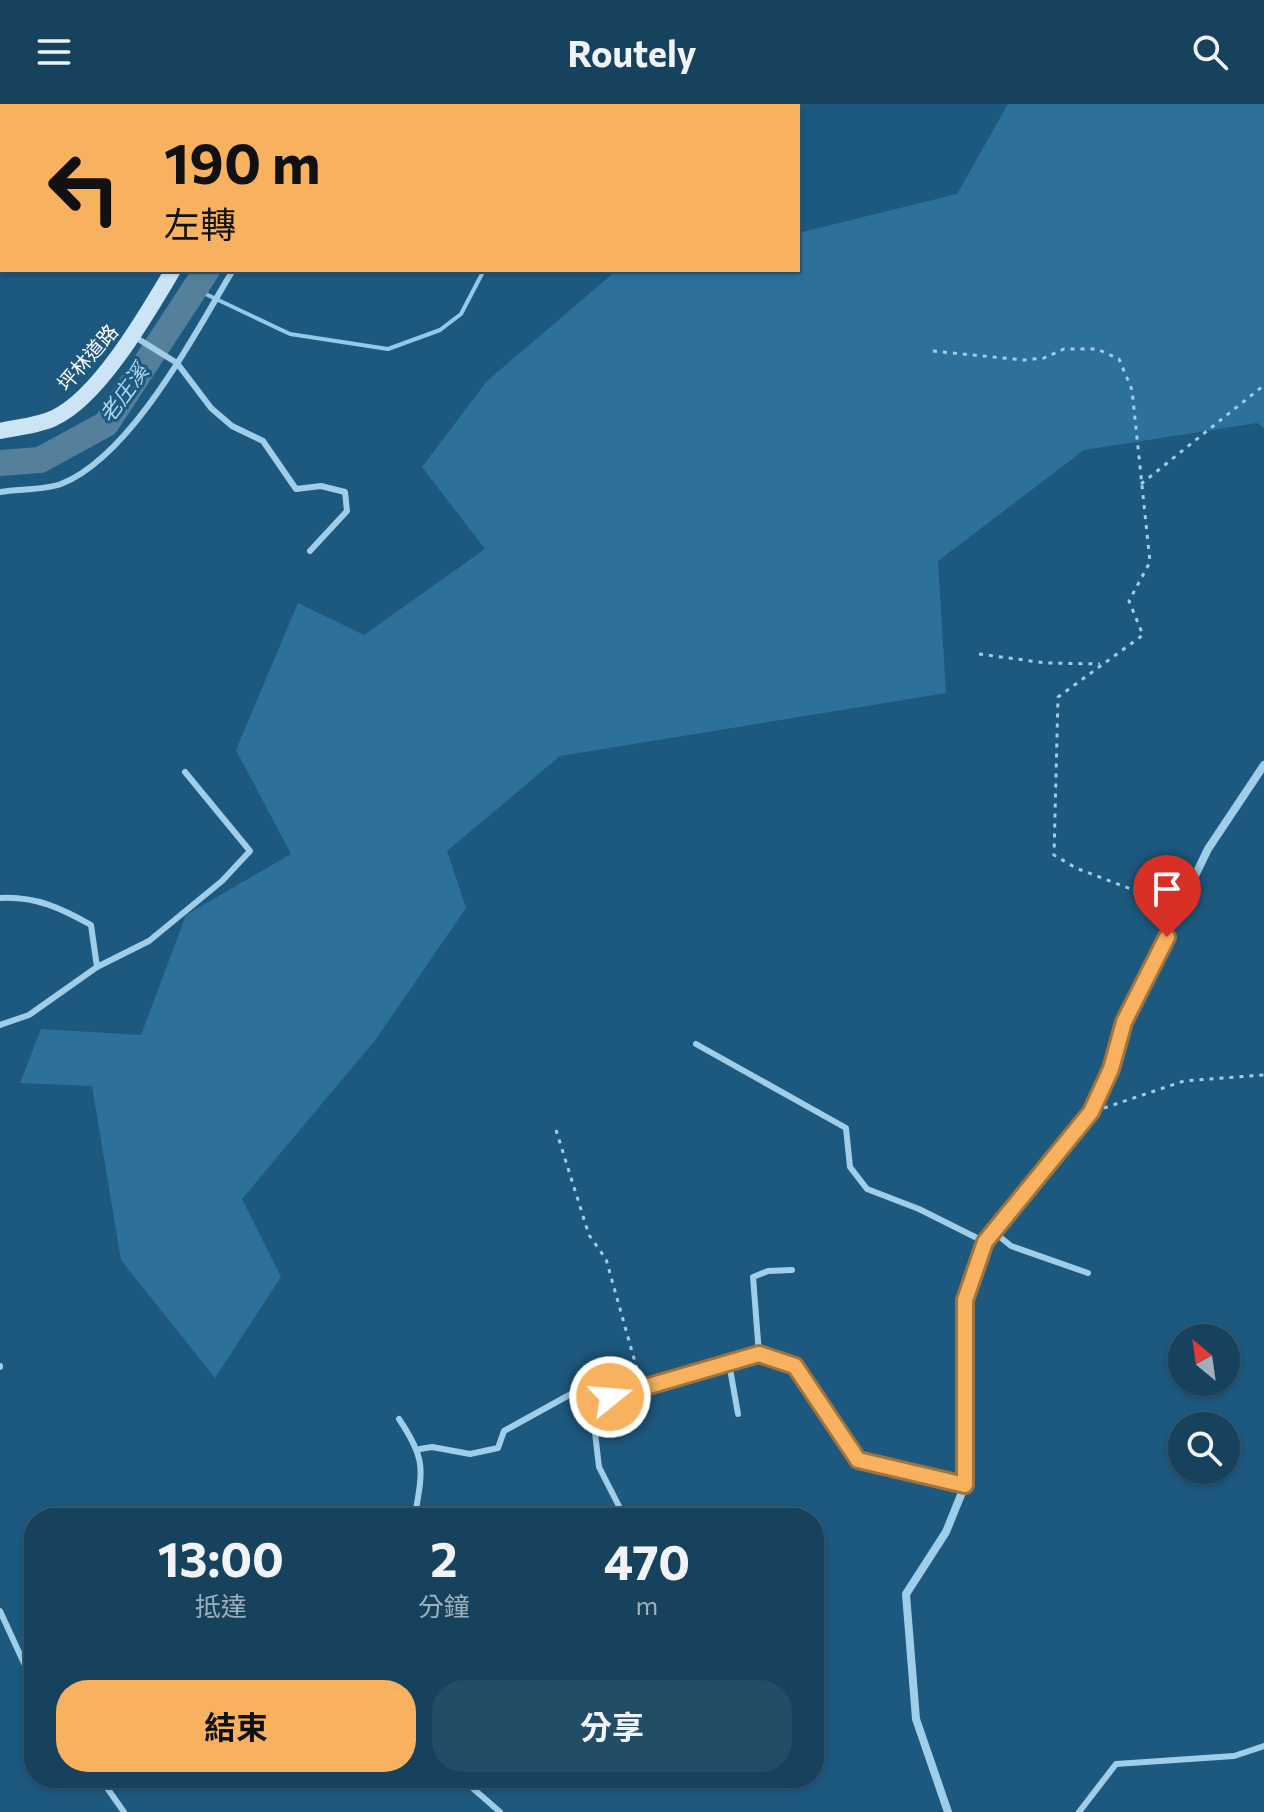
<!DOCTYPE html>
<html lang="zh-TW">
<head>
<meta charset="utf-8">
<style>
	:root { --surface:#16425e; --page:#234d67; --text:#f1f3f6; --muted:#9eb0bc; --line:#355b73; --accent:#f8b25f }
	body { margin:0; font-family:Commissioner,"Noto Sans TC",sans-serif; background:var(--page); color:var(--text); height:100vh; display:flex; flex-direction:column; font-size:30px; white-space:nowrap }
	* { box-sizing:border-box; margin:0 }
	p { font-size:26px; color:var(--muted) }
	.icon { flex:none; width:44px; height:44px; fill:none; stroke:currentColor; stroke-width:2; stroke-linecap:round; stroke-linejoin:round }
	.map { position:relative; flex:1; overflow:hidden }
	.drawer { position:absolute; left:24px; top:1404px; width:800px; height:280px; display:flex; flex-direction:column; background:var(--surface); border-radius:32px; box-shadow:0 2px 6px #0004,0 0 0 2px var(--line) }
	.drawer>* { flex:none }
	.top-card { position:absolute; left:0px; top:0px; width:800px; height:168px; box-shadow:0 2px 6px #0004,0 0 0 2px var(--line); background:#f8b25f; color:#111; overflow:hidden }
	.needle { width:52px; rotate:331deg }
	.fabs { position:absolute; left:1168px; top:1220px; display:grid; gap:16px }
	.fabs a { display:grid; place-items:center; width:72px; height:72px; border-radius:50%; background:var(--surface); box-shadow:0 2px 6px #0004,0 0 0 2px var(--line); font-size:40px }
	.pin { position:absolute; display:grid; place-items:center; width:68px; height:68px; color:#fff; margin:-82px -34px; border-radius:50% 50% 50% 0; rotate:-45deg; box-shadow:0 0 8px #0007 }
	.pin .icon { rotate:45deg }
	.me { position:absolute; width:88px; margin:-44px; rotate:73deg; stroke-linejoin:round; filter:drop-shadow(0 0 6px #0008) }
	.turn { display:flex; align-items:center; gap:28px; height:168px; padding:0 32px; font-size:36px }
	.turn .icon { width:104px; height:104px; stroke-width:2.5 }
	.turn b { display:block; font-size:56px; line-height:68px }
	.eta { display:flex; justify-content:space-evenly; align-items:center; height:136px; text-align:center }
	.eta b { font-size:48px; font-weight:700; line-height:56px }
	.button { display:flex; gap:16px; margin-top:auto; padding:16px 32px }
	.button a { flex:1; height:92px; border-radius:32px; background:var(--accent); color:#111; font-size:32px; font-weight:700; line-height:92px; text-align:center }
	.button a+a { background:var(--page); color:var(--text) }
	header { display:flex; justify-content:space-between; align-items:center; height:104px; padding:0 32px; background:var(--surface); font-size:36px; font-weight:700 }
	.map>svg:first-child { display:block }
	.green { fill:#2d719b }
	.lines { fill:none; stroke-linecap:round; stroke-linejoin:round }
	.stream { stroke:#93caea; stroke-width:4 }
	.river { stroke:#55809c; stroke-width:26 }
	.path { stroke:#a0cde8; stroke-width:3; stroke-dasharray:4 6; stroke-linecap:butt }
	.lane { stroke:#a0cde8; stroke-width:6 }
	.street { stroke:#a0cde8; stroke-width:8 }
	.secondary { stroke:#cbe5f6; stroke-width:16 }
	.route-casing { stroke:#a1743e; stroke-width:20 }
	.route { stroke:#f8b25f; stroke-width:14 }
	.labels { text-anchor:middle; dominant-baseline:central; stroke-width:6; stroke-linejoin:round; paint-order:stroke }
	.street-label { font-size:20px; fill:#fff; stroke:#1d587e }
	.water-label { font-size:22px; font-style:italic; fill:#abd6f0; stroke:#1d587e }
</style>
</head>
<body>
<header><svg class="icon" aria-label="menu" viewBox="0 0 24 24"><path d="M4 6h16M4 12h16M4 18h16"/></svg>Routely<svg class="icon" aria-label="search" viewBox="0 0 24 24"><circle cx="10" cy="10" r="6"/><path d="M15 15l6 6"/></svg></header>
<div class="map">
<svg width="1264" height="1708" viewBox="0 0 1264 1708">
	<rect width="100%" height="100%" fill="#1d587e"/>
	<polygon class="green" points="1008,0 1264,0 1264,324 1257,319 1084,346 938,457 946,589 560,652 447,747 466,804 376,935 242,1095 281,1173 215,1274 121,1156 92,982 20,979 41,925 141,931 186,811 291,750 236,646 298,499 364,531 485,445 422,363 487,277 617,166 798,166 798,129 957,90"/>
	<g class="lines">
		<polyline class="stream" points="195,185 290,230 388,245 440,226 461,210 484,166"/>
		<g class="river">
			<polyline points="299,2 300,0"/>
			<polyline points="0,359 40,356 106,320 207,166"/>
		</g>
		<g class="path">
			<polyline points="509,2 511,0"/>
			<polyline points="933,247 1023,256 1044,254 1064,245 1097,245 1119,255 1132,286 1150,458 1129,497 1143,531 1058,593 1054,751 1076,764 1170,800"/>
			<polyline points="1141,380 1263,282"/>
			<polyline points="979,550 1046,559 1100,560"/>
			<polyline points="1104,1004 1184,977 1264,971"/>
			<polyline points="556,1026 589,1131 606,1155 640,1276"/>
		</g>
		<g class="lane">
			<polyline points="327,2 327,0"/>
			<polyline points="135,233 177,259 211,304 232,322 263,337 296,385 321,382 345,388 347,407 310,447"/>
			<path d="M0,388C19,385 44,386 61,380C132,352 195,229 233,166"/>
			<path d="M0,794C35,792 61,804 91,821L97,863L29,911L0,921"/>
			<polyline points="97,863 149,837 222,777 250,747 185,668"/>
			<polyline points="696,940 846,1024 850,1063 867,1085 919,1105 985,1138"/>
			<polyline points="994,1128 1011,1142 1088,1169"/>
			<polyline points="759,1250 753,1173 768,1167 792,1166"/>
			<polyline points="729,1259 738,1310"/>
			<polyline points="0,1262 0,1263"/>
			<path d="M399,1315C426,1355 423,1365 415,1411"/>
			<polyline points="420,1345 432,1343 470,1350 498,1344 504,1327 571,1290 592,1303"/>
			<polyline points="625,1414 599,1363 592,1303 627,1284 642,1284 759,1250 795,1262 858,1356 965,1381"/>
			<polyline points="0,1507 34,1581"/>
			<polyline points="100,1674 124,1708"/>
			<polyline points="461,1674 500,1708"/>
			<polyline points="1079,1708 1116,1660 1234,1652 1264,1642"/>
		</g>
		<polyline class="street" points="948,1708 916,1615 906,1490 946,1428 965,1381 965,1196 985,1138 1091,1008 1111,965 1124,918 1208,745 1264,661"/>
		<g class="secondary">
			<polyline points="245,2 246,0"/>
			<path d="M0,327C17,323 38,322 54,314C99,294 148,208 173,166"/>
		</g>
	</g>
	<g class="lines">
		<g class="route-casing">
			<polyline id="route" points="610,1293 627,1284 642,1284 759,1250 795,1262 858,1356 965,1381 965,1196 985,1138 1091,1008 1111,965 1124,918 1167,833"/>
		</g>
		<use href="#route" class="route"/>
	</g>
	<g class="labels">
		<g class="street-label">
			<text transform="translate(87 253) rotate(-49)">坪林道路</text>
		</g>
		<g class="water-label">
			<text transform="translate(123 289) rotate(-54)">老庄溪</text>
		</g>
	</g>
</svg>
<div class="fabs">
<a><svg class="needle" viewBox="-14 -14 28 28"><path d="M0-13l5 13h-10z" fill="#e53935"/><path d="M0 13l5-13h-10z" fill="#9eb0bc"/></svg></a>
<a><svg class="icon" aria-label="search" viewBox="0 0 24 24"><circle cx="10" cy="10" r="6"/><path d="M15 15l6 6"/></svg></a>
</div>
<div class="pin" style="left:1167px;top:833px;background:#d93025"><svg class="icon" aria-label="arrive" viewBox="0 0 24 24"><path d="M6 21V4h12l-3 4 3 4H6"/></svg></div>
<svg class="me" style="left:610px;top:1293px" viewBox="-20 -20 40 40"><circle r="17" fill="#f8b25f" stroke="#fff" stroke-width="3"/><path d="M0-11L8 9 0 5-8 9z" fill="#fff"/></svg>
<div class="top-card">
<div class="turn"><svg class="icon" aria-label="left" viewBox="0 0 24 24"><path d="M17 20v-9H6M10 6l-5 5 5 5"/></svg><div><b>190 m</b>左轉</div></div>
</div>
<section class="drawer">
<div class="eta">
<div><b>13:00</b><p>抵達</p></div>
<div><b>2</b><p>分鐘</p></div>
<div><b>470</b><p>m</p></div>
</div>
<div class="button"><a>結束</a><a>分享</a></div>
</section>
</div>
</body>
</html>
